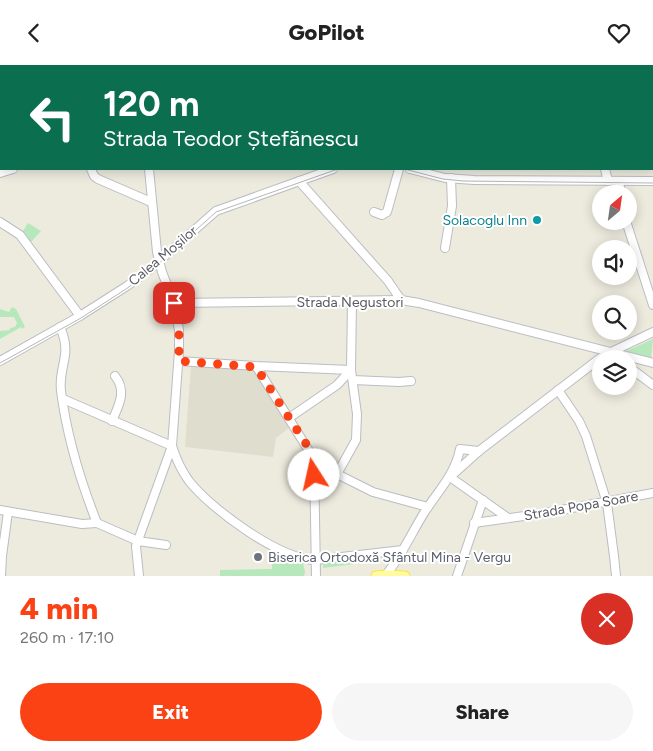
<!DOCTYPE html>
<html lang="en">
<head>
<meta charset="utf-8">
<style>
	:root { --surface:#fff; --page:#f6f6f6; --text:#222; --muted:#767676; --accent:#fb4215 }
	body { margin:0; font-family:Figtree,sans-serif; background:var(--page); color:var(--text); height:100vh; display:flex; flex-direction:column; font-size:19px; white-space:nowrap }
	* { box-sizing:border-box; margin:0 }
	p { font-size:16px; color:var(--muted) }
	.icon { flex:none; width:28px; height:28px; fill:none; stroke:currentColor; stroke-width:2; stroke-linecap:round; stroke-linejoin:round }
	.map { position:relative; height:511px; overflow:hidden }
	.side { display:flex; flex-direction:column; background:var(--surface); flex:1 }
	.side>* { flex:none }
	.guide { position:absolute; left:0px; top:0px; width:654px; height:105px; box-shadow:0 2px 12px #0003; background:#0b6e4f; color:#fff; overflow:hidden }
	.needle { width:32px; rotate:29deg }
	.controls { position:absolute; left:592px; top:120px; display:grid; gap:10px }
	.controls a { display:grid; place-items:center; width:45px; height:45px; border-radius:50%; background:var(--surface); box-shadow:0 2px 12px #0003; font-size:25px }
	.pin { position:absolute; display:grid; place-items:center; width:42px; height:42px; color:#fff; margin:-21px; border-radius:10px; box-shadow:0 2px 8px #0006 }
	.me { position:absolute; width:55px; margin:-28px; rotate:350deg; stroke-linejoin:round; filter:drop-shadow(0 0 4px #0008) }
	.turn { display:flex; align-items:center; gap:18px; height:105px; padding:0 20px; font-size:22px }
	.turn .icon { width:65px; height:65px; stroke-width:2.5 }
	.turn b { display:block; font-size:35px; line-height:42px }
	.round { display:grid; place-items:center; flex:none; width:52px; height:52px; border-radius:26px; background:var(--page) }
	.summary { display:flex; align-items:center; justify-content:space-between; height:85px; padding:0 20px }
	h1 { font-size:30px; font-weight:800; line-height:38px; color:var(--accent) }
	.action { display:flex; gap:10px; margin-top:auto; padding:10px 20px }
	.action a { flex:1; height:58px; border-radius:30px; background:var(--accent); color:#fff; font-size:20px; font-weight:800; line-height:58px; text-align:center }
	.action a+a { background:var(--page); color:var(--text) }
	header { display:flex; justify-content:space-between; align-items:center; height:65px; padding:0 20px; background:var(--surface); font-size:22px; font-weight:800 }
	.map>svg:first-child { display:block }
	.education { fill:#dfddce }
	.green { fill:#b6e8bc }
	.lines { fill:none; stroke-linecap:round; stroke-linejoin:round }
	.minor-casing { stroke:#bbbdc4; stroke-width:10 }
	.major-casing { stroke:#ffe144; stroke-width:11 }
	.minor { stroke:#fff; stroke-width:8 }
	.major { stroke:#fffba0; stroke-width:9 }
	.tram { stroke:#b5b6b6; stroke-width:1 }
	.route { stroke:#fb4215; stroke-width:9; stroke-dasharray:0 16.2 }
	.culture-dot { fill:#0f9aa8; stroke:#fff; stroke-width:2 }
	.worship-dot { fill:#6b7280; stroke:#fff; stroke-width:2 }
	.labels { text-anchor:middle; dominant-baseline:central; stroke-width:4; stroke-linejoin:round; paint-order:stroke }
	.culture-label { font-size:14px; fill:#0d838f; stroke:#fff; text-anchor:end }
	.street-label { font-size:14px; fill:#575a61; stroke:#fff }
	.worship-label { font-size:14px; fill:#5b616d; stroke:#fff; text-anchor:start }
</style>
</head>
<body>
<header><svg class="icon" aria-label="back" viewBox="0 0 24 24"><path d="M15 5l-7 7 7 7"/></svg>GoPilot<svg class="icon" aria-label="heart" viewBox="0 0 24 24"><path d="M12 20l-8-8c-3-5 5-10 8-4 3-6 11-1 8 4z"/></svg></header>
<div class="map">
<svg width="653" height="511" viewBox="0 0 653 511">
	<rect width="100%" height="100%" fill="#edebde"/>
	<polygon class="education" points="191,301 255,305 290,362 276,373 273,392 185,382"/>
	<g class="green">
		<polygon points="28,158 41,166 30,178 22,168"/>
		<polygon points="12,242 16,244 25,262 22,264 21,262 0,274 0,278 0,266 10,265 10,263 15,262 17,258 14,252 0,252 0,244 9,247"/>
		<polygon points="653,274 651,294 622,288"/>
		<polygon points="272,487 303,498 305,507 304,511 220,511 220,505 272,504"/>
		<polygon points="380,491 377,496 323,503 323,497"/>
	</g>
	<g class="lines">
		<g class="minor-casing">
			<g id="minor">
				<polyline points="145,0 145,1"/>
				<polyline points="229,0 229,1"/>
				<polyline points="21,1 46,0"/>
				<polyline points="196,1 196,0"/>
				<polyline points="357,1 358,0"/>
				<polyline points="594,1 596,0"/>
				<polyline points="652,28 653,28"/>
				<polyline points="0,55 1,54"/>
				<polyline points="91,104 94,111 98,114 151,137"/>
				<polyline points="410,104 445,113 474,115 653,116"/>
				<polyline points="605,104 608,116"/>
				<polyline points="0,108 13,104"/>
				<polyline points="299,116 388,216 401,235"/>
				<polyline points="619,116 621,129"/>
				<polyline points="374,147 382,150 387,147 399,104"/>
				<polyline points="626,156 653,240"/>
				<polyline points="0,157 20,170 80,251"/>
				<polyline points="445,183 452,141 451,113"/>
				<polyline points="174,238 401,235 419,238 653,298"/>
				<path d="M60,262C73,291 58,300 61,326C67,372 80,415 97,458L138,476L166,480"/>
				<polyline points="0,296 80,251 127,221 149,205 216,146 333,104"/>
				<polyline points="179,296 256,301 351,305"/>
				<polyline points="256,301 314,394 337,409 373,427 428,442"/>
				<polyline points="629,302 653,320"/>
				<polyline points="353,315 399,317 411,316"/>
				<polyline points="558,325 579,356 586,371 607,438 614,491 616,511"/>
				<path d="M63,334L172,381C176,394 181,405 189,416C211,444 279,494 315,495L403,485"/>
				<polyline points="289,353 337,320 351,305"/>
				<path d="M112,356C119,340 127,326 115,311"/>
				<polyline points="314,394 316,511"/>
				<polyline points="337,409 356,375 357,349 351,305 352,236"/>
				<polyline points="450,412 479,386 599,294 609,288 653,267"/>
				<polyline points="450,412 508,453"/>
				<polyline points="0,445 82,459 97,458"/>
				<polyline points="474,458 545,448 653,428"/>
				<polyline points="1,511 2,491 8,447"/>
				<polyline points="139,511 136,481 172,381 179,286 179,265 174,238 162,207 157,187 149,104"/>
				<path d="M385,511C401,492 411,469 424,448C437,427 455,410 460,384L479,386"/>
				<polyline points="457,511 483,435"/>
			</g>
		</g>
		<g class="major-casing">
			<g id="major">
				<polyline points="428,0 433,1"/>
				<polyline points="652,58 653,58"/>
				<polyline points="376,511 386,510 405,511"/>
			</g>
		</g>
		<use href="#minor" class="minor"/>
		<use href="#major" class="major"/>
		<g class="tram">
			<polyline points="404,104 443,114 463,116 653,118"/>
			<polyline points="0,298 81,253 126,224 146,210 216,147 338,104"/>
		</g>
	</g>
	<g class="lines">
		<polyline class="route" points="174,238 179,265 179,296 256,302 310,385 314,394 314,410"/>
	</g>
	<circle class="culture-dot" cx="537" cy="155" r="5"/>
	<circle class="worship-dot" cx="258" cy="492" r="5"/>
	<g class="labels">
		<g class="culture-label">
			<text x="527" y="155">Solacoglu Inn</text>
		</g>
		<g class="street-label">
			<text transform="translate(163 191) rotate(-40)">Calea Moșilor</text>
			<text x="350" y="237">Strada Negustori</text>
			<text transform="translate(581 441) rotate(-10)">Strada Popa Soare</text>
		</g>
		<g class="worship-label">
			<text x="268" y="492">Biserica Ortodoxă Sfântul Mina - Vergu</text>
		</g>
	</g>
</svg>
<div class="controls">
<a><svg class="needle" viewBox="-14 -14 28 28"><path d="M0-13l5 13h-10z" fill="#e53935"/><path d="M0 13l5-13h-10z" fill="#767676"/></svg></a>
<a><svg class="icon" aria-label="sound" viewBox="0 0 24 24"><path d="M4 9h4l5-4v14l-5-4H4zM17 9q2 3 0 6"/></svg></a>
<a><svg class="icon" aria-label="search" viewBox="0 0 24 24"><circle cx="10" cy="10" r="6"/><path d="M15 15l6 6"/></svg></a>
<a><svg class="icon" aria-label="layers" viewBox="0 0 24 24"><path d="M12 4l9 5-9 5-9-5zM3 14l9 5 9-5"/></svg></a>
</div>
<div class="pin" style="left:174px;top:238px;background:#d93025"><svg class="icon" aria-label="arrive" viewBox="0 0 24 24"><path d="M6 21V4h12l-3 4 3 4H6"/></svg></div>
<svg class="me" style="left:314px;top:410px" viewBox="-20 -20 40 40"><circle r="19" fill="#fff"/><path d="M0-13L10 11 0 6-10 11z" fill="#fb4215"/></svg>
<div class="guide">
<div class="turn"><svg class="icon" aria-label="left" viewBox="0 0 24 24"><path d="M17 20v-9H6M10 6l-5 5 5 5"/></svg><div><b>120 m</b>Strada Teodor Ștefănescu</div></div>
</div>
</div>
<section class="side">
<div class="summary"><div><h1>4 min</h1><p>260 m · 17:10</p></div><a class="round" style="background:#d93025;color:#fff"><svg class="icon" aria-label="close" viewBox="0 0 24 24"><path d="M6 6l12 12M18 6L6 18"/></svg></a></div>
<div class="action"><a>Exit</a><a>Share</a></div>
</section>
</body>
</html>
